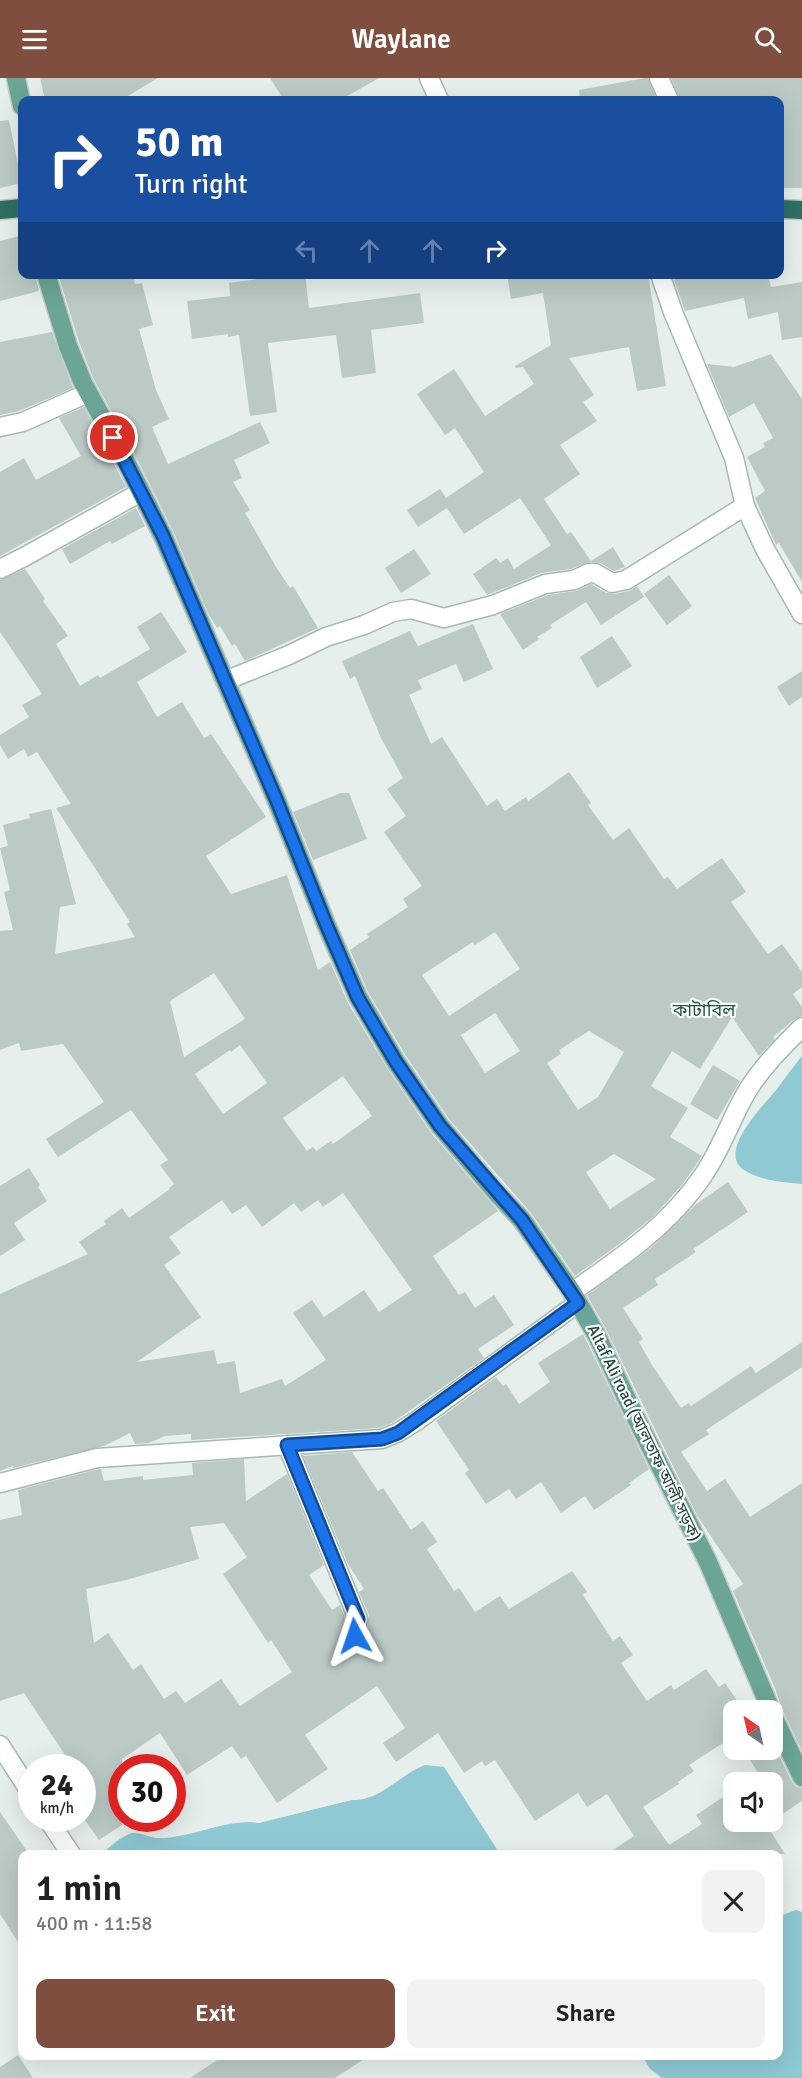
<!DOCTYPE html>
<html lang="en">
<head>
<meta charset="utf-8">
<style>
	:root { --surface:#fff; --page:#f2f2f2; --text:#202124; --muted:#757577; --accent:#7f4e3f }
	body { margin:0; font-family:Signika,"Noto Sans Bengali",sans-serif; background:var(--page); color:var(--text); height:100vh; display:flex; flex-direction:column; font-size:22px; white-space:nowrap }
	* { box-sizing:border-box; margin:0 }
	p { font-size:20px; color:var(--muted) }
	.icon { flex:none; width:33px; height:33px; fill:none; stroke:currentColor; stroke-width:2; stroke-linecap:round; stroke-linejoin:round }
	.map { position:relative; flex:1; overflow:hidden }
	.panel { position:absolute; left:18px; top:1772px; width:765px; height:210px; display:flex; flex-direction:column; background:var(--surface); border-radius:12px; box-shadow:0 6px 24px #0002 }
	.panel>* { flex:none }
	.guide { position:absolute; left:18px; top:18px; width:766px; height:183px; border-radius:12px; box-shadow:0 6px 24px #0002; background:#1a4fa0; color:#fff; overflow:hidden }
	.needle { width:39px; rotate:326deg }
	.controls { position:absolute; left:723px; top:1622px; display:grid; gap:12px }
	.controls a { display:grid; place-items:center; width:60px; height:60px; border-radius:12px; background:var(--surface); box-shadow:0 6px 24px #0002; font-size:30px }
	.speed { position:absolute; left:18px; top:1676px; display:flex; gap:12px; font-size:30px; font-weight:700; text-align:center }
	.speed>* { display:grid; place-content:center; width:78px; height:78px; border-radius:50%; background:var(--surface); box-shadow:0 6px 24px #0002; line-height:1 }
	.speed small { font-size:15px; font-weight:400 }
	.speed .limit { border:9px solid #d22; background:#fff; color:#111 }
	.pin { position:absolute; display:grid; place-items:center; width:51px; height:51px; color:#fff; margin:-26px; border:3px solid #fff; border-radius:50%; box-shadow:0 2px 6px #0007 }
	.me { position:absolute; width:66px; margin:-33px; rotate:355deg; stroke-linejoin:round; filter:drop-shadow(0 0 4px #0008) }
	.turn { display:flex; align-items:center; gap:21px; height:126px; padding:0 18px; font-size:27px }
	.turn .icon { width:78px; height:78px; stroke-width:2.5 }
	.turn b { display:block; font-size:42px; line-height:51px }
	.lanes { display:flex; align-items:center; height:57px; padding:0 18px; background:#0003; justify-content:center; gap:30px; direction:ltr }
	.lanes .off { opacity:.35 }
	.round { display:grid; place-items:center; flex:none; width:63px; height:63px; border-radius:12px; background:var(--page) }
	.overview { display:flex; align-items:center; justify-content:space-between; height:102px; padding:0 18px }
	h1 { font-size:36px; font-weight:600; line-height:45px }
	.primary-button { display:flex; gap:12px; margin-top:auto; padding:12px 18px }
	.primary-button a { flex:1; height:69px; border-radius:12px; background:var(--accent); color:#fff; font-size:24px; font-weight:600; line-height:69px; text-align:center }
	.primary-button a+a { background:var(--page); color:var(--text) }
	header { display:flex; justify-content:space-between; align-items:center; height:78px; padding:0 18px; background:var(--accent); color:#fff; font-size:27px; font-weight:600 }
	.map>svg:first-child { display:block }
	.water { fill:#8ec9d4 }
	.building { fill:#bbcac4; fill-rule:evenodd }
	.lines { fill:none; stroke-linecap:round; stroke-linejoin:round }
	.minor-casing { stroke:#a8b8b2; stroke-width:21 }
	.major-casing { stroke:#c2cac8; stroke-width:21 }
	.highway-casing { stroke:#c2cac8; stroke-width:21 }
	.minor { stroke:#fff; stroke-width:18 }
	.major { stroke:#6aa596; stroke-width:18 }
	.highway { stroke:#2f6f62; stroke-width:18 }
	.route-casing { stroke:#114b97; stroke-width:15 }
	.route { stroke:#1a73e8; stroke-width:10 }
	.labels { text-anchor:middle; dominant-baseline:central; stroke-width:4.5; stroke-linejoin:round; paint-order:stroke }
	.street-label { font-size:16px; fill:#24423a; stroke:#f7fbf9 }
	.neighbourhood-label { font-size:18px; fill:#1f5548; stroke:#f7fbf9 }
</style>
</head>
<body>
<header><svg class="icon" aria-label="menu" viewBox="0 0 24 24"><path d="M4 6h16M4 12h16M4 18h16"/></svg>Waylane<svg class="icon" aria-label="search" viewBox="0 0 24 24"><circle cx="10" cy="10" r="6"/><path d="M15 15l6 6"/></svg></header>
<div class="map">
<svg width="802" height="2000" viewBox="0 0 802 2000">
	<rect width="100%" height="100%" fill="#e6efeb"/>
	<g class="water">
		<path d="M802,978V1106C783,1104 761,1103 744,1092C716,1074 765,1026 777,1011C785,1000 793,989 802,978Z"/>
		<path d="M425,1687L444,1689L500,1776H102C109,1769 122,1758 132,1755C141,1754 150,1760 159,1760C193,1760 225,1740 259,1745L352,1722C381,1723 400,1696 425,1687Z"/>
		<polygon points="796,1832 802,1834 802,2000 662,2000 650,1991 642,1977 778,1977 779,1842 782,1837"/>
	</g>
	<g class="building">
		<polygon points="40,0 158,0 121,22 45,22"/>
		<polygon points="270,0 379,0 340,22 284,22"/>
		<polygon points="645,0 648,0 657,22 580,22 579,12"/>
		<polygon points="671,0 802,0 802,110 780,110 780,22 680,22"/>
		<polygon points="9,42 22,105 0,110 0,43"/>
		<polygon points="19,158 22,171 22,196 35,196 39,213 0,223 0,163"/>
		<polygon points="58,196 133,196 135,206 142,205 153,247 139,251 156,312 169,341 152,349 168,386 260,344 270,365 234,382 242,400 233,404 250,432 245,435 276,489 290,510 293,508 318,550 245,583 235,566 232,568 220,548 217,550 208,535 173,453 132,371 93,300 79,264"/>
		<polygon points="294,196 305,196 309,230 420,215 424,245 371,252 376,295 342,300 336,257 268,265 277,334 250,338 239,257 228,259 228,256 192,261 187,223 230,218 229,205"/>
		<polygon points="507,196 648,196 666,308 637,313 629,269 569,280 594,317 583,324 597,343 560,367 580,396 544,421 567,456 571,454 591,483 613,469 625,489 614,493 600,485 589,484 571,491 541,495 487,517 473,496 496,480 500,485 508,480 514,491 551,467 520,420 464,456 447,430 418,449 407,432 440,411 446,420 484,394 455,350 445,357 417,316 454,291 485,338 534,306 523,289 516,290 515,288 551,267 543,215 511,221"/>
		<polygon points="672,196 752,196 753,201 768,198 771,209 802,204 802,259 782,262 778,234 748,241 744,220 685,233"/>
		<polygon points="52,254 73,310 19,333 0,337 0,264"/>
		<polygon points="771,276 802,321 802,504 779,465 776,467 755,420 765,413 747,379 765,369 763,365 773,360 754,325 729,339 707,286 734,289"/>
		<polygon points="84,329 126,409 0,478 0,394 24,380 36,402 81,378 59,340"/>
		<polygon points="136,430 145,448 112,466 110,463 70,486 62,471"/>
		<polygon points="414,471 431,496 401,515 385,490"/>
		<path d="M25,491L45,521L43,523L68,558L56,566L80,608L98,597L100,600L150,571L137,549L161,534L187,574L137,604L157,639L182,624L204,660L211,656L266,739L206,778L231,816L287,797L318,892L330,884L348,925L387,990L431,1055L498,1133L433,1178L459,1217L465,1214L475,1230L494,1217L514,1247L478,1271L484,1280L392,1345L379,1350L191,1362V1356L165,1358L149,1365L135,1366L130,1355L104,1368L13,1390V1388L0,1393V1216L88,1176L79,1164L106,1146L104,1143L122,1130L129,1140L170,1111L169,1110L174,1106L160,1087L168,1082L131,1032L58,1079L46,1061L104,1024L63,966L21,973L19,965L0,972V853L13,852L4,814L10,812L0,770L8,768L3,747L30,740L29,736L51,731L76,826L60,829L55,876L135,859L127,846L130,844L56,730L71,726L37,674L28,679L24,671L8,681L0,667V657L29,639L22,627L42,616L0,554V502ZM214,895L245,941L184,979L170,923ZM240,967L267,1005L223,1036L195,996L230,972L231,974ZM343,998L372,1038L333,1066L331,1063L316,1073L313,1069L307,1073L283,1040ZM343,1115L412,1212L379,1234L364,1212L324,1239L312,1222L293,1235L326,1282L285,1308L282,1301L240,1315L235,1283L217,1286L214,1272L137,1284L201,1239L164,1187L181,1175L169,1159L222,1122L232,1136L246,1127L262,1149L294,1125L301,1134L318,1122L323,1129Z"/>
		<polygon points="669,497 692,528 667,547 644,516"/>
		<polygon points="591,506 606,515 614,516 629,513 637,508 644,519 601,547 586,524 550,547 552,550 537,559 539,561 523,572 500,536 548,517 576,513"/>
		<path d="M473,546L493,591L464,604L456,586L418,602L422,611L409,617L431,666L442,659L487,728L497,721L505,733L526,719L528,723L569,694L591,725L588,727L613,762L629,750L664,801L668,799L677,811L722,780L746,814L731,824L768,876L782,866L802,894V909L793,916L802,929V938L795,941L773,959L775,961L759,978L732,939L700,991L672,973L651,1008L688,1030L670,1059L702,1078L682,1107L653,1139L619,1166L575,1198L531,1135L449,1041L406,978L368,914L350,872L369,859L367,856L408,829L403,821L422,808L384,754L406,738L387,711L403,700L381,660L355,598L350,601L342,583L410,553L418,568ZM495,854L520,891L449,938L422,897L473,864L475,867ZM495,935L520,973L485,995L461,957ZM589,953L624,974L598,1019L578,1032L547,985L561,976L559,972ZM614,1076L656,1101L610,1131L586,1094Z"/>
		<polygon points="612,558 632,588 597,610 580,579"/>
		<polygon points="802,593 802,619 789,628 777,609"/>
		<polygon points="341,715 349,715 367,761 313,782 293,734"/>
		<polygon points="713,987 740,1003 717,1042 690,1026"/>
		<polygon points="29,1090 40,1107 38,1109 47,1123 14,1145 25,1162 0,1178 0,1108"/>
		<polygon points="728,1104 748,1134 693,1171 696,1174 655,1201 658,1207 623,1230 643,1261 639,1264 652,1287 681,1330 689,1325 691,1328 751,1288 756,1295 802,1264 802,1289 706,1352 709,1356 681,1374 707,1413 725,1401 750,1439 802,1405 802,1673 782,1631 775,1610 733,1513 743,1506 698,1439 607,1253 587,1217 651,1170 695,1127"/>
		<polygon points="583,1256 649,1391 629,1405 631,1407 594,1432 585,1418 561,1435 541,1404 516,1421 509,1411 486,1426 465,1395 469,1392 436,1343 496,1299 503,1308 506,1306 519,1326 550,1304 538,1285"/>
		<path d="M352,1374L378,1413L383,1410L411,1452L423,1443L437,1464L427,1471L454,1513L459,1510L475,1534L500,1518L509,1531L572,1493L587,1514L583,1517L613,1563L620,1558L633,1577L621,1585L647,1623L671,1607L674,1612L706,1591L719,1609L725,1605L743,1631L755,1623L759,1632H734V1658L689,1687L694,1693L678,1704L679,1706L643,1729L669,1767L702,1746L696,1737L734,1712V1743H764L785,1776H607L634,1758L607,1716L587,1729L578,1715L535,1743L495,1682L485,1688L482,1683L464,1695L438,1655L396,1684L383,1665L405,1650L377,1608L305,1657L328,1691L277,1725L246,1678L241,1681L232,1668L187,1697L160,1655L122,1681V1747L99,1762L82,1738V1689H73L24,1615L0,1623V1442L22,1437L18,1412L99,1391H101L104,1403L143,1398V1402L193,1397L192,1385L244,1381L246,1423L287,1396L324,1487L309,1497L332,1532L340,1527L346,1542L344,1557L346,1569L353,1576L358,1577L365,1574L368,1569L366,1555L369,1537L359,1514L364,1511L348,1486L303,1378ZM224,1445L247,1479L223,1496L268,1565L271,1562L292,1594L240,1628L221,1601L185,1625L176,1613L164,1621L141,1586L133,1592L108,1555L94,1565L86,1511L126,1502L199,1481L190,1449Z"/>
		<polygon points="761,1671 776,1671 792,1704 796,1709 802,1710 802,1723 772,1743 772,1704 764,1704 748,1679"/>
		<polygon points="0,1734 29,1776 22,1776 22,1870 0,1836"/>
		<polygon points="18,1977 33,2000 0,2000 0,1989"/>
		<polygon points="225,1977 370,1977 335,2000 190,2000"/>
	</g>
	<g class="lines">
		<g class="minor-casing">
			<g id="minor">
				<polyline points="429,0 439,22"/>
				<polyline points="659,0 669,22"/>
				<polyline points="660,196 673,234 734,380 745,428 765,471 802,536"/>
				<polyline points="0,349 23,344 88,315"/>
				<polyline points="0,491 24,479 141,414"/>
				<polyline points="225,603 289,577 326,559 364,547 393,534 411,531 444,540 493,527 545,506 574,502 589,495 595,495 612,505 626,502 745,428"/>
				<path d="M572,1214C621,1180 670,1147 704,1096C721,1071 731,1041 746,1015C761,990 782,969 802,949"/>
				<polyline points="287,1367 358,1541 355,1555 357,1566"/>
				<polyline points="0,1405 97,1380 382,1361 397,1355 415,1344 578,1225"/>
				<polyline points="0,1667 32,1717"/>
				<polyline points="47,1740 71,1776"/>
			</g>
		</g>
		<g class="major-casing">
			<g id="major">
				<polyline points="16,0 22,28"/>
				<polyline points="46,196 68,268 83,305 122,376 163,458 276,721 326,846 358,919 396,984 440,1048 495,1113 522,1142 572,1214 597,1258 633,1334 708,1484 771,1632"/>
				<polyline points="772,1636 802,1699"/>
			</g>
		</g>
		<g class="highway-casing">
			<g id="highway">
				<polyline points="780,131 802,132"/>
				<polyline points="0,132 22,130"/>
			</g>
		</g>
		<use href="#minor" class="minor"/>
		<use href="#major" class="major"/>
		<use href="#highway" class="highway"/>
	</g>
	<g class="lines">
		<g class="route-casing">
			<polyline id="route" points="113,360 163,458 276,721 326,846 358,920 396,984 440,1048 522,1142 578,1225 398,1355 382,1361 287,1367 358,1541 355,1558"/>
		</g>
		<use href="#route" class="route"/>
	</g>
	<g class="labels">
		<g class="street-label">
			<text transform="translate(644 1355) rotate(64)">Altaf Ali road (আলতাফ আলী সড়ক)</text>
		</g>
		<g class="neighbourhood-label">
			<text x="704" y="932">কাটাবিল</text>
		</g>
	</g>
</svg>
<div class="controls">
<a><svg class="needle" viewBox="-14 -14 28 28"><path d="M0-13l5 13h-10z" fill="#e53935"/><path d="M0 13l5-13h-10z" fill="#757577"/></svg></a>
<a><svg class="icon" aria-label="sound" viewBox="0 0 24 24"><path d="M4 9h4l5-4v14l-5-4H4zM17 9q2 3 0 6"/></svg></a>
</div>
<div class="speed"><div>24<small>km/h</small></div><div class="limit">30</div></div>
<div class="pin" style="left:113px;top:360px;background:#d93025"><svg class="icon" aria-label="arrive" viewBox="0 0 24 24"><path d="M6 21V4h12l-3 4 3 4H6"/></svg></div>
<svg class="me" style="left:355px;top:1558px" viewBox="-20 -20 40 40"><path d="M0-17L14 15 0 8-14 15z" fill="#1a73e8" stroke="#fff" stroke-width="4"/></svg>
<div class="guide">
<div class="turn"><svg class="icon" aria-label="right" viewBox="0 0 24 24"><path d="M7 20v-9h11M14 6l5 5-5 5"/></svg><div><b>50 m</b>Turn right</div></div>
<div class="lanes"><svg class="icon off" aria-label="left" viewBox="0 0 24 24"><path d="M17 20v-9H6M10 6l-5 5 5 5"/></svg><svg class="icon off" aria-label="ahead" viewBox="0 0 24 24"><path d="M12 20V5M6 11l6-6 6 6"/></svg><svg class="icon off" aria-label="ahead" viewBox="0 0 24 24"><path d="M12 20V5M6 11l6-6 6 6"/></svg><svg class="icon" aria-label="right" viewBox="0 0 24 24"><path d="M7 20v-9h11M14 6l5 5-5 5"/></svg></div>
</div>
<section class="panel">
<div class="overview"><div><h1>1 min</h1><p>400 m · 11:58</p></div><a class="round"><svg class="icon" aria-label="close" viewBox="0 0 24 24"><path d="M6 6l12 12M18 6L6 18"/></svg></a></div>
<div class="primary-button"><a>Exit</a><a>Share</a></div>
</section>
</div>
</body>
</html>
